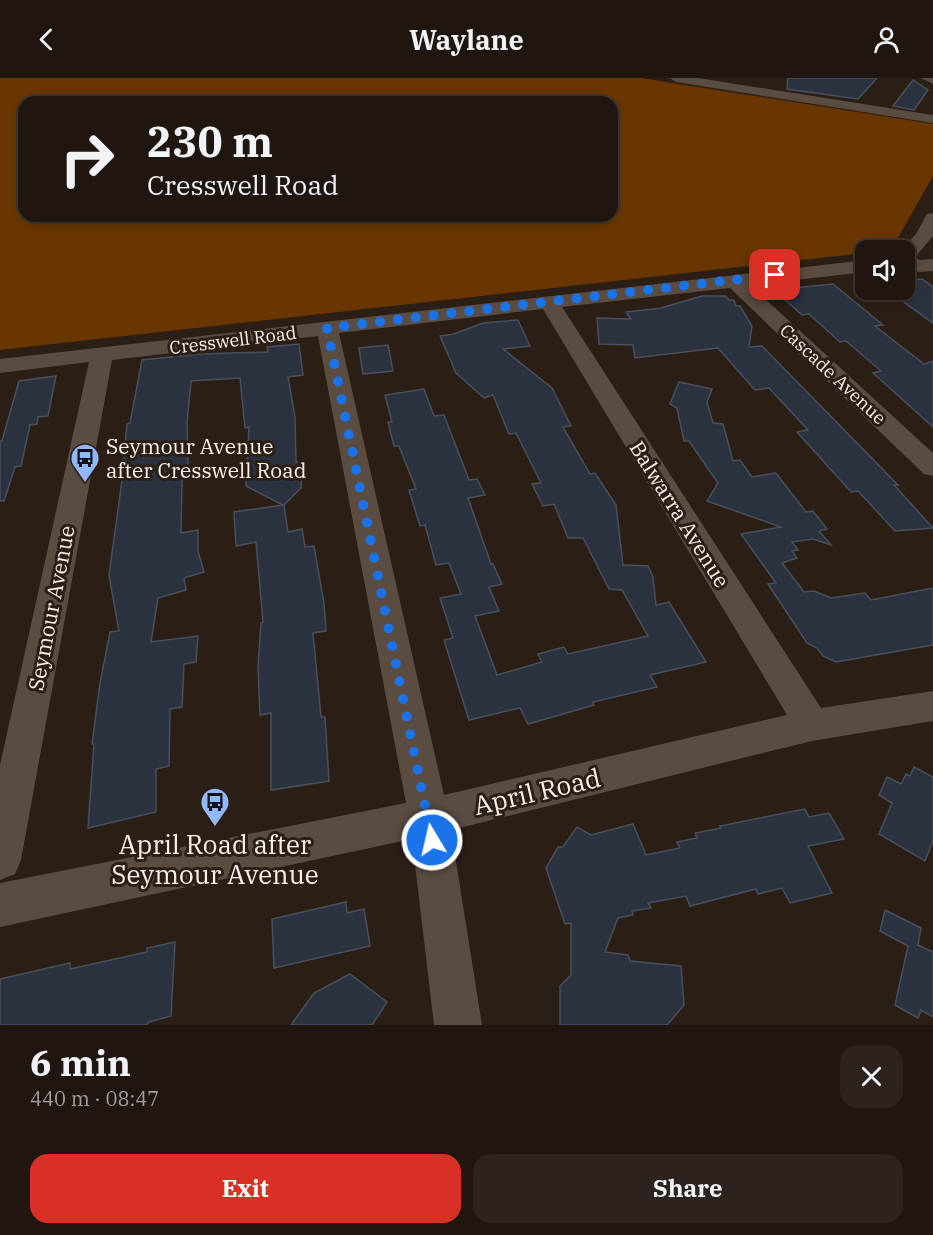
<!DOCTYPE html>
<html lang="en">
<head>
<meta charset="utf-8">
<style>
	:root { --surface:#201610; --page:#2d231e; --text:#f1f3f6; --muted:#a29f9f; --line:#3d3530; --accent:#d93025 }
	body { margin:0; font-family:"IBM Plex Serif",serif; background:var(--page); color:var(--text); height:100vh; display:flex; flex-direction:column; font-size:22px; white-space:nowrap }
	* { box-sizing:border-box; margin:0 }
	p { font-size:20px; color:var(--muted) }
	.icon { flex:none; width:33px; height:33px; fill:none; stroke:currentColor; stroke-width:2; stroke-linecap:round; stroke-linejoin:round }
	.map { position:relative; height:947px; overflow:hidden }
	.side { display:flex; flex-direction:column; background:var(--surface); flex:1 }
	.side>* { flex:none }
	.guide { position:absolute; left:18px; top:18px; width:600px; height:126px; border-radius:18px; box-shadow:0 3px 9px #0003,0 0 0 2px var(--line); background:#201610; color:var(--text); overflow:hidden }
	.buttons { position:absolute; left:855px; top:162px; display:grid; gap:12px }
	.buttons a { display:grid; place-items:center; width:60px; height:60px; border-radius:12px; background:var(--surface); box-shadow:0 3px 9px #0003,0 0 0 2px var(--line); font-size:30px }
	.pin { position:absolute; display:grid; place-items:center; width:51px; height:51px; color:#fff; margin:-26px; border-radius:12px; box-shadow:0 3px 9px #0006 }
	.me { position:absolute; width:66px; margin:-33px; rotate:351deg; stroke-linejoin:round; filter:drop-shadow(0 0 4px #0008) }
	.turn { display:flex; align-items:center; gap:21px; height:126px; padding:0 30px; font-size:27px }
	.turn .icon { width:78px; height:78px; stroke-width:2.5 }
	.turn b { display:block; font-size:42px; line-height:51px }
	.round { display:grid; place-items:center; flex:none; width:63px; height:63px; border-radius:18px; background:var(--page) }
	.headline { display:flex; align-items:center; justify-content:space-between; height:102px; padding:0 30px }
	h1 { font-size:36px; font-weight:700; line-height:45px }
	.button { display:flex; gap:12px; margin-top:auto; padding:12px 30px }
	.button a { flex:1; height:69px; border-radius:18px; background:var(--accent); color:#fff; font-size:24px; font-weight:700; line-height:69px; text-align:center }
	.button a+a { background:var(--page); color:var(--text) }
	header { display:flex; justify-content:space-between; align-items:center; height:78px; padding:0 30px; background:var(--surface); font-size:27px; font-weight:700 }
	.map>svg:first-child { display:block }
	.green { fill:#693600; fill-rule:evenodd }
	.building { fill:#2a313f; stroke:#48505e; stroke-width:1.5 }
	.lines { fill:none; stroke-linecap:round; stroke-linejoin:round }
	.minor { fill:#5b4c42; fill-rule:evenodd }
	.route { stroke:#1a73e8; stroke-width:10; stroke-dasharray:0 18 }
	.labels { text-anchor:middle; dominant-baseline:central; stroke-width:6; stroke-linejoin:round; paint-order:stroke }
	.far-street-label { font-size:18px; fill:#f9f0ea; stroke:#2b1e15 }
	.poi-label { font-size:21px; fill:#f9f0ea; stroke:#2b1e15; text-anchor:start }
	.street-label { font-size:21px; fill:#f9f0ea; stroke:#2b1e15 }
	.near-street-label { font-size:26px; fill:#f9f0ea; stroke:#2b1e15 }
	.near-poi-label { font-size:26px; fill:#f9f0ea; stroke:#2b1e15 }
</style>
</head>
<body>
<header><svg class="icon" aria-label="back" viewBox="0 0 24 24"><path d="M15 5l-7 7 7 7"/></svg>Waylane<svg class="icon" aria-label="person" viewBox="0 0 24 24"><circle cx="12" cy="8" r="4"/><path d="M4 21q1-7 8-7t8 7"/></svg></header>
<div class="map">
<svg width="933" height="947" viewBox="0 0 933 947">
	<rect width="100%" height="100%" fill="#2b1e15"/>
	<path class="green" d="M0,0H641L933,46V98L891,172H866L865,175L0,272ZM24,24H612V138H24Z"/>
	<g class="building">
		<polygon points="788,0 877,0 858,21 787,11"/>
		<polygon points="913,2 928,12 914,32 893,28"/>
		<polygon points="922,201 933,209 933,245 887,212 904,212 904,203"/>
		<polygon points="833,206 883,247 875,248 924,286 933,283 933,349 873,295 881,293 846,263 840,264 809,236 802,237 774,212"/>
		<polygon points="702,218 726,218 729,222 734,222 736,228 740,228 752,248 749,269 762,268 898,407 894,407 933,450 895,453 858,413 851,414 797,354 808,352 769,310 755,312 718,270 635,280 633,267 599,266 597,240 631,241 626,234 661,230"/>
		<polygon points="518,242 530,268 503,271 552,310 571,348 563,349 590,396 595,395 616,427 623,487 648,488 653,499 656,527 669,524 706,584 650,597 657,609 593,624 594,627 528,646 520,630 469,642 444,562 453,560 440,520 461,516 449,485 436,487 425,447 420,448 409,412 416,411 399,368 394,368 388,344 392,344 385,317 424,311 434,338 444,337 469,402 477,401 485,417 468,420 491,486 493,486 502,506 489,509 499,533 475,538 497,597 542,584 538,576 564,569 568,576 648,558 622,512 609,511 583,460 568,460 554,426 543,428 532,406 541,405 516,355 509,356 493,317 484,320 456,295 440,258 454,256 483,245"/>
		<polygon points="299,266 303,297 288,299 295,339 296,384 300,384 302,398 301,410 284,427 288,454 302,451 305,469 314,468 324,525 326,553 313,555 321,639 325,639 329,703 271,712 271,635 260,637 258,589 261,545 263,544 256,464 236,468 234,434 283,427 246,408 249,349 245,350 240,300 191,303 187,345 188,386 184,387 182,404 181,455 198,452 198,473 204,494 184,500 186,512 158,520 151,564 198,558 196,584 184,586 182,629 170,631 169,688 156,691 156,734 88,750 94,666 92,666 100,605 110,554 119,553 109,497 123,395 122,395 127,346 130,345 142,282 200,276 268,274 267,269"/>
		<polygon points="388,267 393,293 363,296 359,270"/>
		<polygon points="56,298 48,338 38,339 37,346 30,347 21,388 15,389 4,423 0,423 0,363 2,363 19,303"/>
		<polygon points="679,304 712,311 707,324 713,345 723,346 733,383 740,382 752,399 776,395 806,434 813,433 827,451 819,453 831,467 813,461 792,464 798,472 792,473 797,480 782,485 804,514 814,513 831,520 865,515 871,522 933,510 933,567 836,584 823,578 817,570 807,565 768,506 776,505 741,456 781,449 707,423 718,405 689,363 684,363 677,330 670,326"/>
		<polygon points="914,689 933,699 933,763 925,783 879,756 892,725 879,717 887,699 901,706 906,696 910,698"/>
		<polygon points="805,731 809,739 829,735 844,761 808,768 832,815 790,825 782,810 758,816 756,811 690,828 686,818 648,825 651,830 632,833 633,837 618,840 605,874 628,877 630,883 681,888 684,927 667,947 560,947 560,908 571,897 571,845 565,846 546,790 558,769 563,769 577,749 591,757 633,746 646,777 680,770 677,764 697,760 695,755 721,750 720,748"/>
		<polygon points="346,824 347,835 364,831 370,868 274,890 272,841"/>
		<polygon points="885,832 921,850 918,867 933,874 933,939 921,932 918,940 895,927 908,868 880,853"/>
		<polygon points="175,864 171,938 149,944 146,947 0,947 0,901 70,885 70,891 147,874 147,870"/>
		<polygon points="350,896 387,924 372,947 291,947 314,915"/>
	</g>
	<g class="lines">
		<g class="minor">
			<polygon points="670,0 698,0 933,37 933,45 676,4"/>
			<polygon points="921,0 933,0 933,6"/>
			<polygon points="933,135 933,158 917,177 904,177 904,172 901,172 916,156 927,136"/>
			<polygon points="904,177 920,182 933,181 933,193 919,194 904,189"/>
			<path d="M866,182V194L750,207L933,375V398L924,396L730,210L562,229L821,630L933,613V643L812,663L451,752L482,947H434L412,761L0,849V805L406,725L318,258L112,282L21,782L15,796L0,802V687L89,284L0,295V281ZM543,231L787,637L444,717L339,255Z"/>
		</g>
	</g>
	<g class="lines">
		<polyline class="route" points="432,762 327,250 775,197"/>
	</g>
	<defs>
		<g id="bus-pin" transform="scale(1.5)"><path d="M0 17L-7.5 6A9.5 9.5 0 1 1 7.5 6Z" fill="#91b8fd" stroke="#2b1e15"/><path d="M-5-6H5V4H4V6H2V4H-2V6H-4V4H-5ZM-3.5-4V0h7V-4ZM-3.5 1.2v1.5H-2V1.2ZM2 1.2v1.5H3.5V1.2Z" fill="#111"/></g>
	</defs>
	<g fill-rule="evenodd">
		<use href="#bus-pin" x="85" y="380"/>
		<use href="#bus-pin" x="215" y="724"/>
	</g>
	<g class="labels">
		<g class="far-street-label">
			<text transform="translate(233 262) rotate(-7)">Cresswell Road</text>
			<text transform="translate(833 296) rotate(43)">Cascade Avenue</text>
		</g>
		<g class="poi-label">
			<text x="106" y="368">Seymour Avenue<tspan x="106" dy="24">after Cresswell Road</tspan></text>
		</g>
		<g class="street-label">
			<text transform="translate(680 436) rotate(58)">Balwarra Avenue</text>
			<text transform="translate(51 530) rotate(-79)">Seymour Avenue</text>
		</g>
		<g class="near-street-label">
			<text transform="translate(537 713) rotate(-13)">April Road</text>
		</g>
		<g class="near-poi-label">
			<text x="215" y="766">April Road after<tspan x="215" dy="30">Seymour Avenue</tspan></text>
		</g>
	</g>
</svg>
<div class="buttons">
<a><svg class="icon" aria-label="sound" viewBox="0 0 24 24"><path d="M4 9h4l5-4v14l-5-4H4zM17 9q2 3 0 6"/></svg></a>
</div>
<div class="pin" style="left:775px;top:197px;background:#d93025"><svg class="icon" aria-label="arrive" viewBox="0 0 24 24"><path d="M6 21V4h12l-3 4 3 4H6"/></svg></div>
<svg class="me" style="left:432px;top:762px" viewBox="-20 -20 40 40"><circle r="17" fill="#1a73e8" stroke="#fff" stroke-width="3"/><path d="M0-11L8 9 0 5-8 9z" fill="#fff"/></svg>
<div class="guide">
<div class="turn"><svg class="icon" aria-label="right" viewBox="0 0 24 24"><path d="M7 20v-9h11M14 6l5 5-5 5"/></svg><div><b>230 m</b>Cresswell Road</div></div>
</div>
</div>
<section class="side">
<div class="headline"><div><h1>6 min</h1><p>440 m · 08:47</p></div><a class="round"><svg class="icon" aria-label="close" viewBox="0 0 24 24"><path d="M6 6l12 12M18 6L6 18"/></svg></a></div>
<div class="button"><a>Exit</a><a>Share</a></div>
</section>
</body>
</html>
